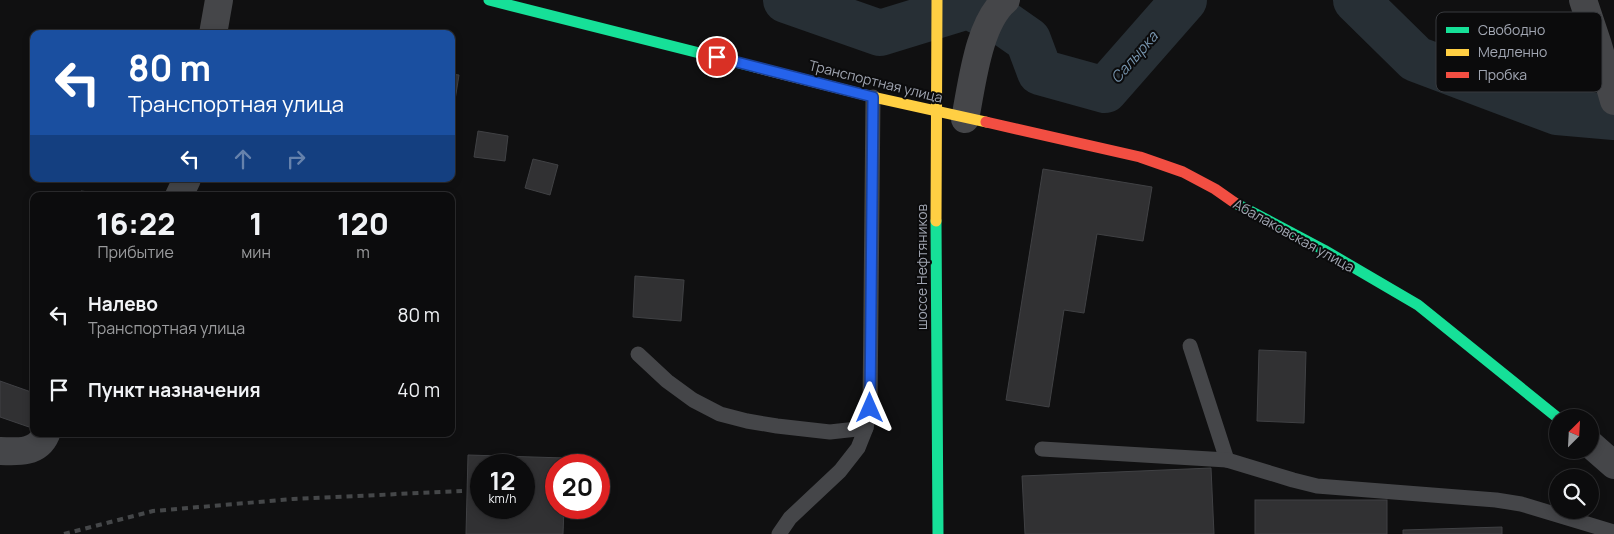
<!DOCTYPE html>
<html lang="ru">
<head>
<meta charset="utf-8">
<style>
	:root { --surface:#0c0c0d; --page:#1a1a1b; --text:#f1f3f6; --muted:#9a9b9d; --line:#2c2c2e }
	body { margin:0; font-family:Manrope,sans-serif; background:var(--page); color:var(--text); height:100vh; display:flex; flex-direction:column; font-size:19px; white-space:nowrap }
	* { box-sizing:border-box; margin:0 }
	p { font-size:16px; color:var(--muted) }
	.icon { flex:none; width:28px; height:28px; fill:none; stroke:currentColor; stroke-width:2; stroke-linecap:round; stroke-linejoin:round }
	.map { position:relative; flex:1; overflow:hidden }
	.side { position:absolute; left:30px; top:192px; width:425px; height:245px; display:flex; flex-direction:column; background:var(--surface); border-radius:10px; box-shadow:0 2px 8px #0003,0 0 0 1px var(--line) }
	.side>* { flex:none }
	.guide { position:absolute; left:30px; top:30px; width:425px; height:152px; border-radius:10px; box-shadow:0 2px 8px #0003,0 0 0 1px var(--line); background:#1a4fa0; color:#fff; overflow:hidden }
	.needle { width:32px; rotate:24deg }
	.tools { position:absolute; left:1549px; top:409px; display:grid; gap:10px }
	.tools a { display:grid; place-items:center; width:50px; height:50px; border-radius:50%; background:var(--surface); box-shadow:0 2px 8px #0003,0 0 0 1px var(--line); font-size:25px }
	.speed { position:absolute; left:470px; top:454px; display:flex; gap:10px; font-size:25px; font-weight:700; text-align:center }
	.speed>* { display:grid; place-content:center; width:65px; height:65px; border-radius:50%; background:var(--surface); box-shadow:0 2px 8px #0003,0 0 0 1px var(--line); line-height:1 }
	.speed small { font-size:12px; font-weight:400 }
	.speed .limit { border:8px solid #d22; background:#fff; color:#111 }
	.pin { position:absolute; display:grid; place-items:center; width:42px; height:42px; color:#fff; margin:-21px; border:2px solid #fff; border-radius:50%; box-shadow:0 1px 5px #0007 }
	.me { position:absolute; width:55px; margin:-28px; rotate:0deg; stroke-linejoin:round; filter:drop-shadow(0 0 4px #0008) }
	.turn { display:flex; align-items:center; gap:18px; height:105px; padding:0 15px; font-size:22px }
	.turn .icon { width:65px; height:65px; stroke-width:2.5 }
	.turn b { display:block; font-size:35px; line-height:42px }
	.lanes { display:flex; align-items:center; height:48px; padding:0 15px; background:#0003; justify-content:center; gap:25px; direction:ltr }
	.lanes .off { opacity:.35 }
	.eta { display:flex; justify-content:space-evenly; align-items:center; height:85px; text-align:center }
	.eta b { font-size:30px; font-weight:800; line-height:35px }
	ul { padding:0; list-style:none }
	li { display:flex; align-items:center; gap:15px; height:75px; padding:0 15px }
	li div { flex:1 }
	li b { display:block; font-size:19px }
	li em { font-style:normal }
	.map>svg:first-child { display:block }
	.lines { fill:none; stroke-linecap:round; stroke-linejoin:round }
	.river { stroke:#272f35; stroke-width:46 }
	.building { fill:#313133; stroke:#404144; fill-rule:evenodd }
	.lane { stroke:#454649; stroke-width:15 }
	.street { stroke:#454649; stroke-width:28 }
	.fast { stroke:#16e098; stroke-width:11 }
	.slow { stroke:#ffcf43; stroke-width:11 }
	.jam { stroke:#f24e42; stroke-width:11 }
	.rail { stroke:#454749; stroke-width:4; stroke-dasharray:6 5; stroke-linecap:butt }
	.route-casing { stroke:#184099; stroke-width:12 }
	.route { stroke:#2563eb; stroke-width:9 }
	.labels { text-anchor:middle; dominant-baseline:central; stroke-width:4; stroke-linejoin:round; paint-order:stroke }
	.street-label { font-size:14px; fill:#a1a6b2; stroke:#0b0b0c }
	.water-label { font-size:15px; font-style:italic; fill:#7795ae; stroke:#0b0b0c }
	.key { fill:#0b0b0c; stroke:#383a3e; stroke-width:1 }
	.key-label { font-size:14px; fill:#a1a6b2 }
</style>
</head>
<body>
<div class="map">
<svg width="1614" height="534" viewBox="0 0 1614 534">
	<rect width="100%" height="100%" fill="#101011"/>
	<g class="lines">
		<g class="river">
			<polyline points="786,0 880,33 968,6 1008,26 1028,40 1040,72 1105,90 1184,0"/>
			<polyline points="1356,0 1416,59 1557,112 1614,117"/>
		</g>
	</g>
	<g class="building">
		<polygon points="451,74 459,75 455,100 451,99"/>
		<polygon points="478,131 508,136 505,161 474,157"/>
		<polygon points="533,159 558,165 550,195 525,188"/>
		<polygon points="1043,169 1152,187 1143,241 1097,234 1084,313 1064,310 1049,407 1006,400"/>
		<polygon points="81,191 113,195 113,196 80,196"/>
		<polygon points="635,276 684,280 681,321 633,317"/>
		<polygon points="1259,350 1306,352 1304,423 1257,421"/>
		<polygon points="0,381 34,393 34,414 29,427 0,417"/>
		<path d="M468,455L565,458V465H556V508H564L563,534H466ZM481,465H524V508H481Z"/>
		<polygon points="1211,468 1214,534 1025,534 1022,476"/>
		<rect x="1255" y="500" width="132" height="34"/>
		<polygon points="1502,527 1502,534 1403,534 1403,530"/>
	</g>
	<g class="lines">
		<g class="lane">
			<polyline points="1190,346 1227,460"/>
			<polyline points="638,354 667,381 693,400 720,414 747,421 777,426 830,432 866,428"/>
			<polyline points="1042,449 1227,460 1293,480 1317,486 1496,500 1521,504 1614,532"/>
			<polyline points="779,534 790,518 840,471 858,448 866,428 870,408 873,97"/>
		</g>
		<g class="street">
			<polyline points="1583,0 1598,45 1614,101"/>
			<polyline points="213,34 219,0"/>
			<path d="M965,119C972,85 978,23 1006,0"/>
			<polyline points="179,196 187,179"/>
			<polyline points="1590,444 1614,465"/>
			<path d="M0,451C18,452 38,453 46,434"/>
		</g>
		<g class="fast">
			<polyline points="489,0 755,67"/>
			<polyline points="1235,203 1324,250 1418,305 1558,418"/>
			<polyline points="936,221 938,534"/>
		</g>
		<g class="slow">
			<polyline points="755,67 873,97 986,122"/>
			<polyline points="936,221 937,0"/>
		</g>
		<polyline class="jam" points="986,122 1140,157 1183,172 1215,189 1235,203"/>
		<polyline class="rail" points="64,534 153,511 293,499 462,491"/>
	</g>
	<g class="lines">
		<g class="route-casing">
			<polyline id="route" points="717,57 873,97 870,408"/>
		</g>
		<use href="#route" class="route"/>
	</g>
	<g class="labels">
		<g class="street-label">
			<text transform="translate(876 81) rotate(14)">Транспортная улица</text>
			<text transform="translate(1294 235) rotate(29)">Абалаковская улица</text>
			<text transform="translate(921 267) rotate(-90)">шоссе Нефтяников</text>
		</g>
		<g class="water-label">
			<text transform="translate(1134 57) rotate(-49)">Салырка</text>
		</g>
	</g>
	<rect x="1436" y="12" width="166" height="80" rx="8" class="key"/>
	<rect x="1446" y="27" width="23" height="6" fill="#16e098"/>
	<rect x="1446" y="49" width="23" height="7" fill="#ffcf43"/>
	<rect x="1446" y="72" width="23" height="6" fill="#f24e42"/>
	<g class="key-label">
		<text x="1478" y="35">Свободно</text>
		<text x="1478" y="57">Медленно</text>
		<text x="1478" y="80">Пробка</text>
	</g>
</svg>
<div class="tools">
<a><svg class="needle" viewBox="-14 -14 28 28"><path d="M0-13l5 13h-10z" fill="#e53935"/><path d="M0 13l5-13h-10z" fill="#9a9b9d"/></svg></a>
<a><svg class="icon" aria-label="search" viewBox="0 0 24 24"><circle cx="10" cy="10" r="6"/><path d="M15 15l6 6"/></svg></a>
</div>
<div class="speed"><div>12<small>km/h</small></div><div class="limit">20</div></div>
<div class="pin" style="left:717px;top:57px;background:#d93025"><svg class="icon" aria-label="arrive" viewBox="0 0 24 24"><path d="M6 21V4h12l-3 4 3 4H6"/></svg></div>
<svg class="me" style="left:870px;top:408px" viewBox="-20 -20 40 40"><path d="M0-17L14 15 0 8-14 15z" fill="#2563eb" stroke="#fff" stroke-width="4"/></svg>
<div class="guide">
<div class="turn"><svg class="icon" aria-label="left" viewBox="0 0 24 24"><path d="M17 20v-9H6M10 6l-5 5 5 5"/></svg><div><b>80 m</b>Транспортная улица</div></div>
<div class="lanes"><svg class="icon" aria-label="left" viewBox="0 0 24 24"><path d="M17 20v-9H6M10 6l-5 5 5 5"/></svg><svg class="icon off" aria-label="ahead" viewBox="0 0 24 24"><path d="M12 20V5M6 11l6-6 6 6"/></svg><svg class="icon off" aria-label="right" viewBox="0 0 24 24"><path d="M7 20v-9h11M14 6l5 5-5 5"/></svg></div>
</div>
<section class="side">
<div class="eta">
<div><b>16:22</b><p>Прибытие</p></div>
<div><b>1</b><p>мин</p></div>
<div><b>120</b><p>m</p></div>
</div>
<ul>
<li><svg class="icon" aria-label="left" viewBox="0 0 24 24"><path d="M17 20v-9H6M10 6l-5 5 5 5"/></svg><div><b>Налево</b><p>Транспортная улица</p></div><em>80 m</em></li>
<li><svg class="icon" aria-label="arrive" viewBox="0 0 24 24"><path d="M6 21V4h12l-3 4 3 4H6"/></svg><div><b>Пункт назначения</b></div><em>40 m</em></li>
</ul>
</section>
</div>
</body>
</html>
